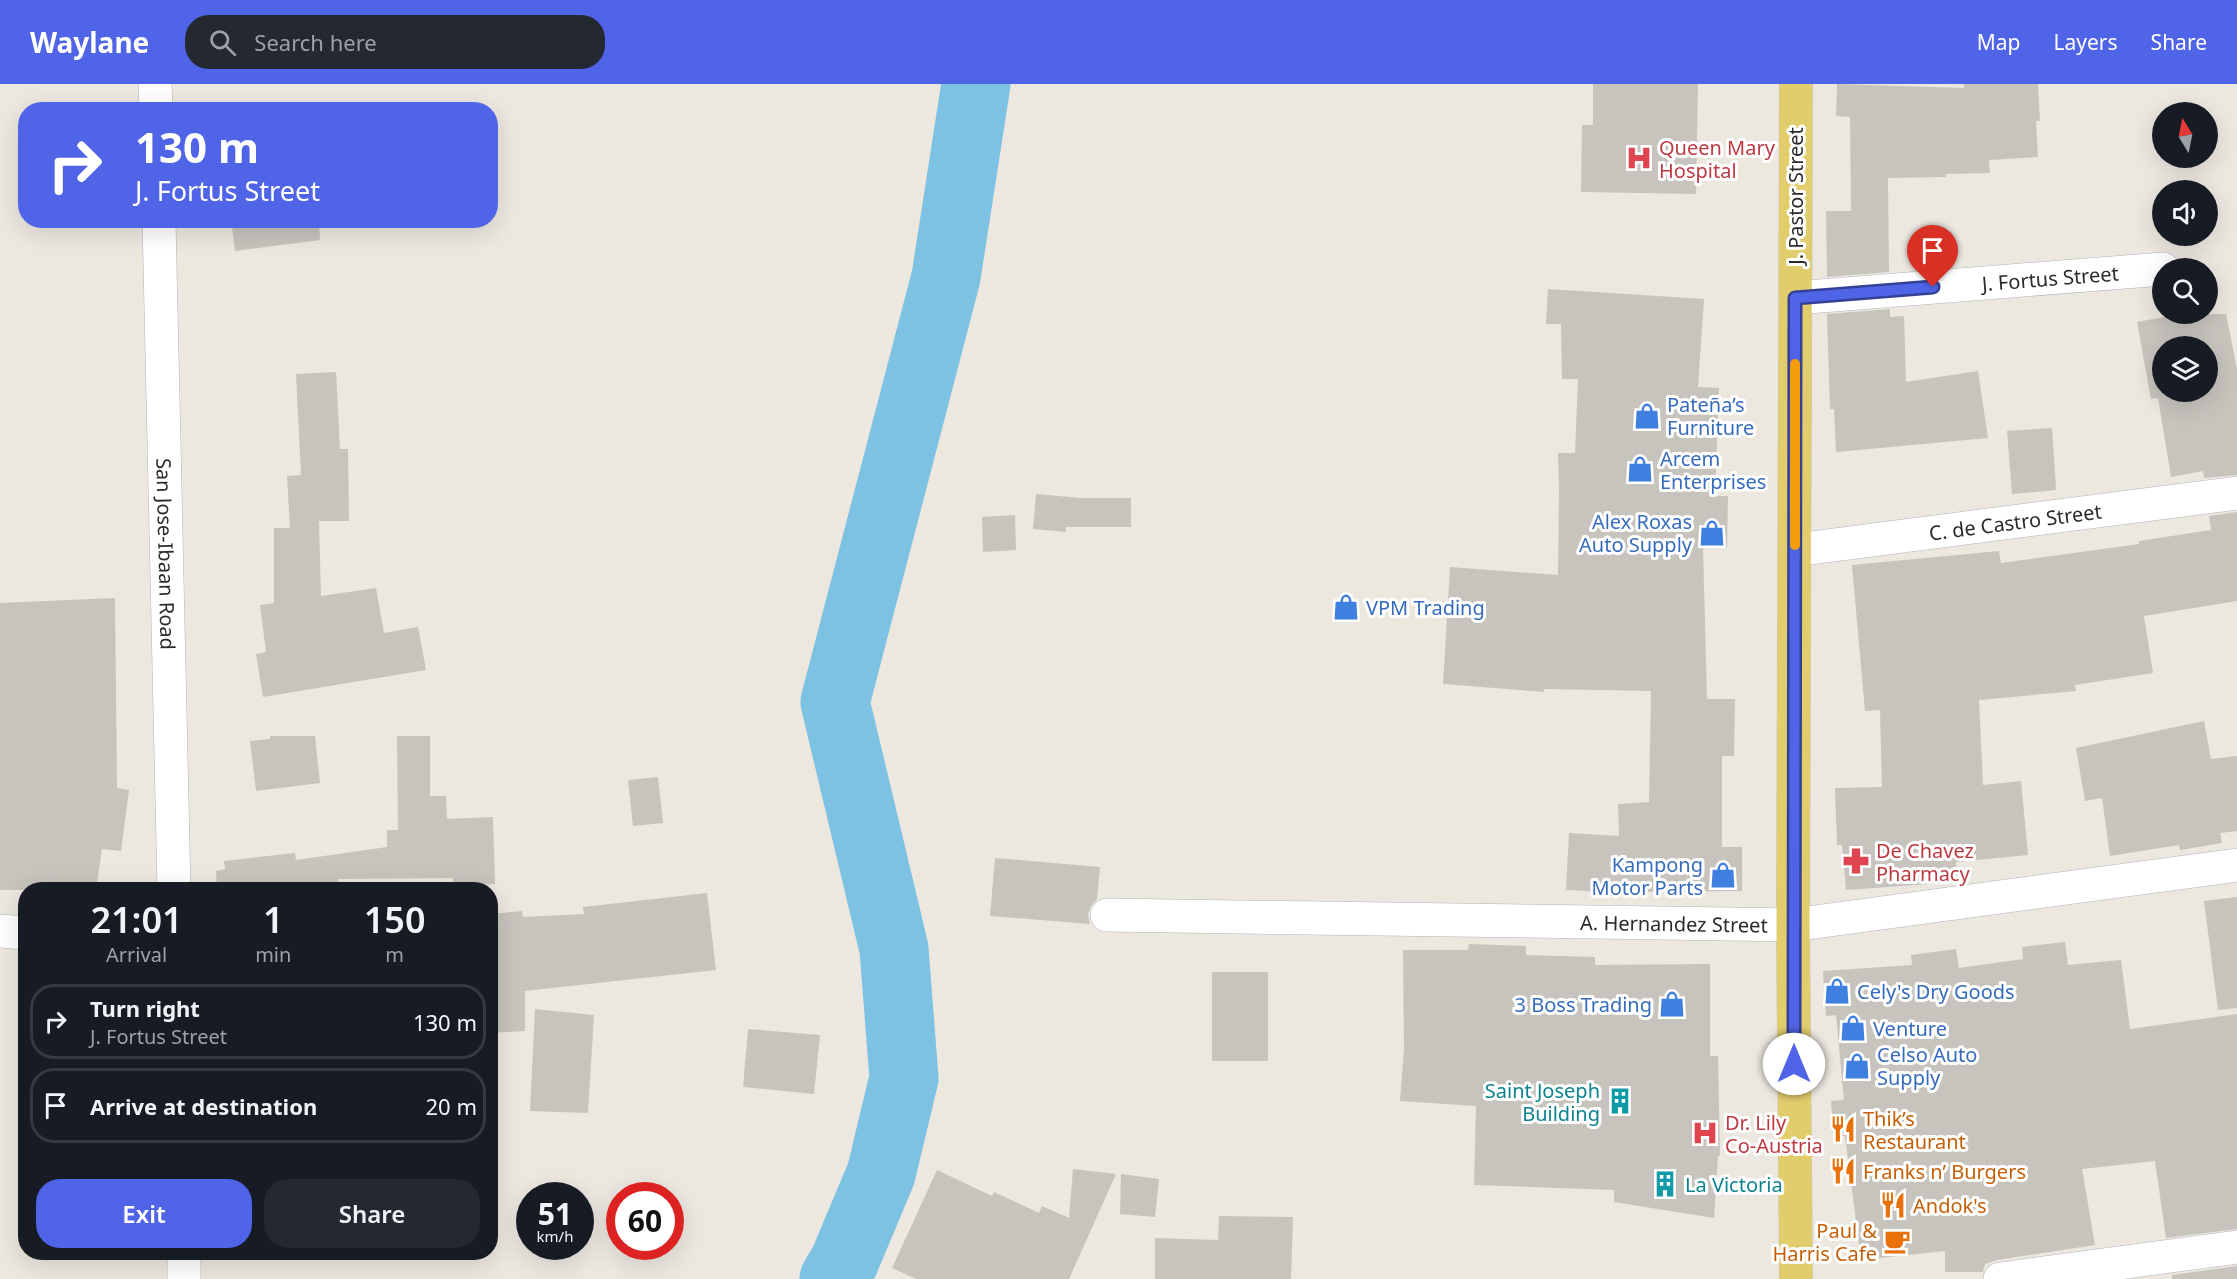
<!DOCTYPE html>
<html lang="en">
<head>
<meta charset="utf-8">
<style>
	:root { --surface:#171b24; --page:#242831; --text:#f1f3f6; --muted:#9ea1a6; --line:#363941; --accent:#5064e7 }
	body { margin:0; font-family:"Noto Sans",sans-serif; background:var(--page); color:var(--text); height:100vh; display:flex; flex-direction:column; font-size:22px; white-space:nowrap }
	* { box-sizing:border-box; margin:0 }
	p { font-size:20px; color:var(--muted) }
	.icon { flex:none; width:33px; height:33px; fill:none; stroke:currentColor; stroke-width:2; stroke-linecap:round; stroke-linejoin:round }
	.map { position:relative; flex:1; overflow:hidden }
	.side { position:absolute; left:18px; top:798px; width:480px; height:378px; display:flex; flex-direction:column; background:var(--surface); border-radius:24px; box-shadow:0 6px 24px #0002 }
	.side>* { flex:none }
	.hud { position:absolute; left:18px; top:18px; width:480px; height:126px; border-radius:24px; box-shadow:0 6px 24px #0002; background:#5064e7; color:#fff; overflow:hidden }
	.needle { width:39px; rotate:350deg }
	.fabs { position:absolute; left:2152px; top:18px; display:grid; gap:12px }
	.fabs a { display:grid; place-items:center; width:66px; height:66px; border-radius:50%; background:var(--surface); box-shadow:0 6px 24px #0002; font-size:30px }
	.speed { position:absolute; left:516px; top:1098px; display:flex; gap:12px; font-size:30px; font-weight:700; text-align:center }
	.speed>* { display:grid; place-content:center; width:78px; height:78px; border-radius:50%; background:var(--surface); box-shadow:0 6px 24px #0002; line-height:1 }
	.speed small { font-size:15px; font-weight:400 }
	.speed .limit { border:9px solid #d22; background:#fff; color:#111 }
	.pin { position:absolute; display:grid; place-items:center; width:51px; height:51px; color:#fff; margin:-62px -26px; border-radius:50% 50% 50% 0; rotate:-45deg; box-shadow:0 0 6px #0007 }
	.pin .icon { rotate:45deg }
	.me { position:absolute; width:66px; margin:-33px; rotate:0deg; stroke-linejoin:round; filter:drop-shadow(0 0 4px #0008) }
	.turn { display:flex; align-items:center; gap:21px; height:126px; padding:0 18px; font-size:27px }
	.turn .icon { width:78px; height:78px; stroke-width:2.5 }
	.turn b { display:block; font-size:42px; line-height:51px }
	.eta { display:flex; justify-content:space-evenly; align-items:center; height:102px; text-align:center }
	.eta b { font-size:36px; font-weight:600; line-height:42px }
	.action { display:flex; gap:12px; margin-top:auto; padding:12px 18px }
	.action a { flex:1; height:69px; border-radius:24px; background:var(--accent); color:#fff; font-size:24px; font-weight:600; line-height:69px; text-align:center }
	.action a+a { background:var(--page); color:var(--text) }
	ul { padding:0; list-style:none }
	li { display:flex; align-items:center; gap:18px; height:75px; margin:0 12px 9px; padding:0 6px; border:3px solid var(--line); border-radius:24px }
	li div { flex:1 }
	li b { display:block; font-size:22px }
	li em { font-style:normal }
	header { display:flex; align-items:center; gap:36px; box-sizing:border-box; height:84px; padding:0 30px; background:var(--accent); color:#fff }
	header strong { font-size:28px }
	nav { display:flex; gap:33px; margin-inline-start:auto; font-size:21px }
	.search { width:420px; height:54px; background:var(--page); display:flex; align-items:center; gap:15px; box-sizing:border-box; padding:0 21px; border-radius:24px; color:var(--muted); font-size:22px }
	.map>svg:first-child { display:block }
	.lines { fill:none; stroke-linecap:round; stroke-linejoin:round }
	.river { stroke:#7dc2e2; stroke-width:69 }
	.building { fill:#c7c4be; fill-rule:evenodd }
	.street-casing { stroke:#b2b4bd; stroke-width:34 }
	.secondary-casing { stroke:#b2b4bd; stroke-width:34 }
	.primary-casing { stroke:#c8c8c8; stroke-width:34 }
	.street { stroke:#fff; stroke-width:33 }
	.secondary { stroke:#fff; stroke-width:33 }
	.primary { stroke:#e2cd6d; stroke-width:33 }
	.route-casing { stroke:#344196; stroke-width:15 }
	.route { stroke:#5064e7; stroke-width:10 }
	.slow { stroke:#f59e0b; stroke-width:10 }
	.labels { text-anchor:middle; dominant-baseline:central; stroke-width:6; stroke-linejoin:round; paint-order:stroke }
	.health-label { font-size:20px; fill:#be3a42; stroke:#fff; text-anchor:start }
	.street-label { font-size:20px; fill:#2b2b2b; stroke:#fff }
	.shop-label { font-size:20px; fill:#366cbe; stroke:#fff; text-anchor:start }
	.culture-label { font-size:20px; fill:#0d838f; stroke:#fff; text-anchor:end }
	.food-label { font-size:20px; fill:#c56008; stroke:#fff; text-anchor:start }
</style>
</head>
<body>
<header>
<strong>Waylane</strong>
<div class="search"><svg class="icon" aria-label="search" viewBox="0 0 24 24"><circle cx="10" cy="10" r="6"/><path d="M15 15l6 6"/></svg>Search here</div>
<nav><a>Map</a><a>Layers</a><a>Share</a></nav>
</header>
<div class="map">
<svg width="2237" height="1195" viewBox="0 0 2237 1195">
	<rect width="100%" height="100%" fill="#ece7df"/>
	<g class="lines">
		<polyline class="river" points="834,1195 844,1178 881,1090 904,994 894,865 835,618 946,193 976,0"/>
	</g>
	<g class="building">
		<polygon points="1593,0 1698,0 1696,110 1581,108 1582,41 1593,41"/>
		<polygon points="1837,0 1964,4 1964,0 2038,0 2040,37 2036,37 2038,73 1989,76 1990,89 1946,90 1946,93 1888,94 1889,188 1827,193 1826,127 1851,127 1850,33 1836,32"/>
		<polygon points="231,136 319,136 320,156 235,167"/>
		<polygon points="1548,205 1704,215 1698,303 1719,304 1715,412 1728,412 1727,464 1703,463 1707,615 1735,615 1734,672 1722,672 1722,763 1742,763 1742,807 1611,808 1566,806 1569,749 1619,752 1618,720 1649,718 1651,607 1544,605 1544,608 1443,600 1450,483 1558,491 1559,406 1558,369 1575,369 1578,295 1562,295 1561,240 1546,240"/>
		<polygon points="1890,225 1890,233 1904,232 1906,298 1978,287 1988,354 1836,368 1834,325 1830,325 1827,230"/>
		<path d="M2180,230H2226L2237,285V391L2204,394L2203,387L2171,393L2158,314L2151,315L2137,238ZM2163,262H2208V308H2163Z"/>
		<polygon points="336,288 340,365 348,365 349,437 319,437 321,512 376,504 384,549 418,543 426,586 263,613 256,570 266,568 260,521 274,519 274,444 290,444 287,392 301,391 296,290"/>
		<polygon points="2052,344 2056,406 2012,410 2007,347"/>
		<polygon points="1036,410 1081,414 1131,414 1131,443 1066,443 1066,448 1033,445"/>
		<polygon points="2237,428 2237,517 2144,532 2153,589 2075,601 2076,607 1979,616 1983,701 2021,697 2028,771 1956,778 1957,798 1846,806 1842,761 1837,761 1835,704 1882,703 1880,626 1865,627 1852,481 1999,467 2001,479 2139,460 2139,457 2211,446 2209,432"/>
		<polygon points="1015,431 1016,466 983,468 982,433"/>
		<polygon points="115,514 117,704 129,706 121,767 102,765 96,806 0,806 0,519"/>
		<polygon points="2204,637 2211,675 2237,672 2237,747 2220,749 2222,759 2180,766 2179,761 2110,772 2102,714 2085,717 2076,664"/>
		<polygon points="270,652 315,652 320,699 256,707 250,657 270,655"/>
		<polygon points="397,652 430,652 430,712 446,712 447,735 493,733 495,800 453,802 453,794 338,795 339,806 217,806 216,787 225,785 224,777 295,769 296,776 387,763 387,746 398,746"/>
		<polygon points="658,693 663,739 633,742 628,696"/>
		<polygon points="995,774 1100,783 1097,815 1091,822 1088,830 1090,840 990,832"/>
		<polygon points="707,809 716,886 525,907 525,947 490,949 490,830 522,827 523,833 584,830 583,823"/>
		<polygon points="2237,813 2237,924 2218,926 2204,817"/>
		<polygon points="2065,858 2068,881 2121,876 2130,945 2237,930 2237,1145 2166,1154 2155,1077 2082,1085 2095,1161 1997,1176 1985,1180 1983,1188 1945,1188 1945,1167 1861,1176 1845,1052 1834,1053 1831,1017 1844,1016 1836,931 1826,932 1823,887 1912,881 1911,871 1956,865 1959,884 2023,875 2022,863"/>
		<polygon points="1469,860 1526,862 1526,871 1595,873 1595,881 1710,880 1710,972 1718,972 1720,1072 1718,1072 1714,1134 1614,1118 1614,1106 1474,1101 1476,1022 1400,1017 1404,964 1403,866 1468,866"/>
		<rect x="1212" y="888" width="56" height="89"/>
		<polygon points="535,925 594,931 588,1029 530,1027"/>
		<polygon points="748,945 820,951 814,1010 743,1003"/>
		<polygon points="1073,1085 1116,1090 1069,1195 916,1195 892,1184 937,1086 992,1112 994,1108 1039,1129 1042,1122 1069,1134"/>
		<polygon points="1121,1090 1159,1095 1155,1133 1120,1130"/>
		<polygon points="1219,1132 1293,1133 1291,1195 1155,1195 1155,1154 1218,1156"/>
		<polygon points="2237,1182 2237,1195 2172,1195 2172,1191"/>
	</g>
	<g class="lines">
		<g class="street-casing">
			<g id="street">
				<path id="s1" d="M1795,214L2163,185"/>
				<path id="s2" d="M1795,466L2237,409"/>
				<path id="s3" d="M1107,831L1793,841L2237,781"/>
				<polyline points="0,847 26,849"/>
				<polyline points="2000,1195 2237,1163"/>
			</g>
		</g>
		<g class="secondary-casing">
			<g id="secondary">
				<polyline points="155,0 156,26"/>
				<path id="s4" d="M159,136L174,806"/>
				<polyline points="184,1168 184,1195"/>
			</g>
		</g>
		<g class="primary-casing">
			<polyline id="primary" points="1796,0 1793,841 1796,1195"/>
		</g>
		<use href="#street" class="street"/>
		<use href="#secondary" class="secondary"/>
		<use href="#primary" class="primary"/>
	</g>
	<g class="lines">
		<g class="route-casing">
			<polyline id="route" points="1794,980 1795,214 1933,203"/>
		</g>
		<use href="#route" class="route"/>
		<polyline class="slow" points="1795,461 1795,280"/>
	</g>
	<defs>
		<g id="hospital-bare" transform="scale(2.07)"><path d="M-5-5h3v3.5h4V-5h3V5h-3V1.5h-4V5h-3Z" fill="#e0444e" stroke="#fff" stroke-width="2.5" paint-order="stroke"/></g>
		<g id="shop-bare" transform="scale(2.07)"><path d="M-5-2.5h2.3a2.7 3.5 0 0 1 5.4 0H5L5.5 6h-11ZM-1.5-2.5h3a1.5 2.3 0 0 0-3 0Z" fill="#3f7fe0" stroke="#fff" stroke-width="2.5" paint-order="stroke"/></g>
		<g id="pharmacy-bare" transform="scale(2.07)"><path d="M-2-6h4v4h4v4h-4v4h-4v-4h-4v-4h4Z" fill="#e0444e" stroke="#fff" stroke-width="2.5" paint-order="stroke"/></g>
		<g id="building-bare" transform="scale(2.07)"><path d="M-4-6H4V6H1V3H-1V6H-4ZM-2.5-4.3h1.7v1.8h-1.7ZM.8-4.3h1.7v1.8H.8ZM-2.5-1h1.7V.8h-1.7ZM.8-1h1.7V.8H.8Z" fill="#0f9aa8" stroke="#fff" stroke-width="2.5" paint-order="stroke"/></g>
		<g id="restaurant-bare" transform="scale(2.07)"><path d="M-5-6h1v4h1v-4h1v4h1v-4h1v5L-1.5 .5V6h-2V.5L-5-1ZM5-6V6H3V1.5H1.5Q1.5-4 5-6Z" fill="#e8710a" stroke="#fff" stroke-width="2.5" paint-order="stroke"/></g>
		<g id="cafe-bare" transform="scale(2.07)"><path d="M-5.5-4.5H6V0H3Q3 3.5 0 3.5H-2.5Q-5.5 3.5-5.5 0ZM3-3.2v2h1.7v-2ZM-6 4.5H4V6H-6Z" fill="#e8710a" stroke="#fff" stroke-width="2.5" paint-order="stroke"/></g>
	</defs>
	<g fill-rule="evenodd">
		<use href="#hospital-bare" x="1639" y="74"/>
		<use href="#shop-bare" x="1647" y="332"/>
		<use href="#shop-bare" x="1640" y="385"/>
		<use href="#shop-bare" x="1712" y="449"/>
		<use href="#shop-bare" x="1346" y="523"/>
		<use href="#pharmacy-bare" x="1856" y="777"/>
		<use href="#shop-bare" x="1723" y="791"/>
		<use href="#shop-bare" x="1837" y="907"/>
		<use href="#shop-bare" x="1672" y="920"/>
		<use href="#shop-bare" x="1853" y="944"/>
		<use href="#shop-bare" x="1857" y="982"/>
		<use href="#building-bare" x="1620" y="1017"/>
		<use href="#restaurant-bare" x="1843" y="1045"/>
		<use href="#hospital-bare" x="1705" y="1049"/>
		<use href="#restaurant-bare" x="1843" y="1087"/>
		<use href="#building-bare" x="1665" y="1100"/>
		<use href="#restaurant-bare" x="1893" y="1121"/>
		<use href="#cafe-bare" x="1897" y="1157"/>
	</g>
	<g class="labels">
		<g class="health-label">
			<text x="1659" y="63">Queen Mary<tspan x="1659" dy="23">Hospital</tspan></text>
			<text x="1876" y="766">De Chavez<tspan x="1876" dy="23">Pharmacy</tspan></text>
			<text x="1725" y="1038">Dr. Lily<tspan x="1725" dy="23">Co-Austria</tspan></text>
		</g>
		<g class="street-label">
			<text transform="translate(1795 112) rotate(-90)">J. Pastor Street</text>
			<text stroke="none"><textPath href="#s1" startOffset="256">J. Fortus Street</textPath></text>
			<text stroke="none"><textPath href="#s2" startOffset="222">C. de Castro Street</textPath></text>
			<text stroke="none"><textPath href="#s4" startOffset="334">San Jose-Ibaan Road</textPath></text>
			<text stroke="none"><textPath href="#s3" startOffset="567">A. Hernandez Street</textPath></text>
		</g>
		<g class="shop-label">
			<text x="1667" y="320">Pateña’s<tspan x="1667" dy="23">Furniture</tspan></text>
			<text x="1660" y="374">Arcem<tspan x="1660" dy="23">Enterprises</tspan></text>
			<text x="1692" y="437" text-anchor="end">Alex Roxas<tspan x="1692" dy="23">Auto Supply</tspan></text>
			<text x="1366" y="523">VPM Trading</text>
			<text x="1703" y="780" text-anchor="end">Kampong<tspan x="1703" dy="23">Motor Parts</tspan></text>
			<text x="1857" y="907">Cely's Dry Goods</text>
			<text x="1652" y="920" text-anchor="end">3 Boss Trading</text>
			<text x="1873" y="944">Venture</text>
			<text x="1877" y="970">Celso Auto<tspan x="1877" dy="23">Supply</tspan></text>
		</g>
		<g class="culture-label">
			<text x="1600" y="1006">Saint Joseph<tspan x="1600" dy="23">Building</tspan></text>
			<text x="1685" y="1100" text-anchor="start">La Victoria</text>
		</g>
		<g class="food-label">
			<text x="1863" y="1034">Thik’s<tspan x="1863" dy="23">Restaurant</tspan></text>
			<text x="1863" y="1087">Franks n’ Burgers</text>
			<text x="1913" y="1121">Andok's</text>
			<text x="1877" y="1146" text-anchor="end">Paul &amp;<tspan x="1877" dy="23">Harris Cafe</tspan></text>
		</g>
	</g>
</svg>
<div class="fabs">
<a><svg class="needle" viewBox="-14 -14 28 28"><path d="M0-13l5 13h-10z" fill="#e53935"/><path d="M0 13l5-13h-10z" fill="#9ea1a6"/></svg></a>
<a><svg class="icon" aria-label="sound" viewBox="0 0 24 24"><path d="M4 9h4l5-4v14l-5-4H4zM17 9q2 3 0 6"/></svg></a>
<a><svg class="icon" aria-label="search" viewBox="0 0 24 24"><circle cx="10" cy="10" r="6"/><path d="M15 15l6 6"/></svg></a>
<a><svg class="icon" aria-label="layers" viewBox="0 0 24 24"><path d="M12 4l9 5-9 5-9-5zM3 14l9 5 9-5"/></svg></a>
</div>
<div class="speed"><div>51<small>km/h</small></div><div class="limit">60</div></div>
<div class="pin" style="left:1933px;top:203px;background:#d93025"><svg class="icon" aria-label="arrive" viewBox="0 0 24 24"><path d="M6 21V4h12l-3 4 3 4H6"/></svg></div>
<svg class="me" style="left:1794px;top:980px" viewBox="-20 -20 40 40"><circle r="19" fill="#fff"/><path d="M0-13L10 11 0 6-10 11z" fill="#5064e7"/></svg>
<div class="hud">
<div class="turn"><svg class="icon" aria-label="right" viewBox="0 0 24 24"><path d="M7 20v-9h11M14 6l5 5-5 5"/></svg><div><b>130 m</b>J. Fortus Street</div></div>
</div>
<section class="side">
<div class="eta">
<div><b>21:01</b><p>Arrival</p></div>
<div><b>1</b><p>min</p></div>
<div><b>150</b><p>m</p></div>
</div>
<ul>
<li><svg class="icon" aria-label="right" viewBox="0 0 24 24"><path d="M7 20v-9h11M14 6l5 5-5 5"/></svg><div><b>Turn right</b><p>J. Fortus Street</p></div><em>130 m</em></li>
<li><svg class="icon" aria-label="arrive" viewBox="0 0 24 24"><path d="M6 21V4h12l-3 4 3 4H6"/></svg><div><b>Arrive at destination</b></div><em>20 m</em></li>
</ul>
<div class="action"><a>Exit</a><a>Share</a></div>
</section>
</div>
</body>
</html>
